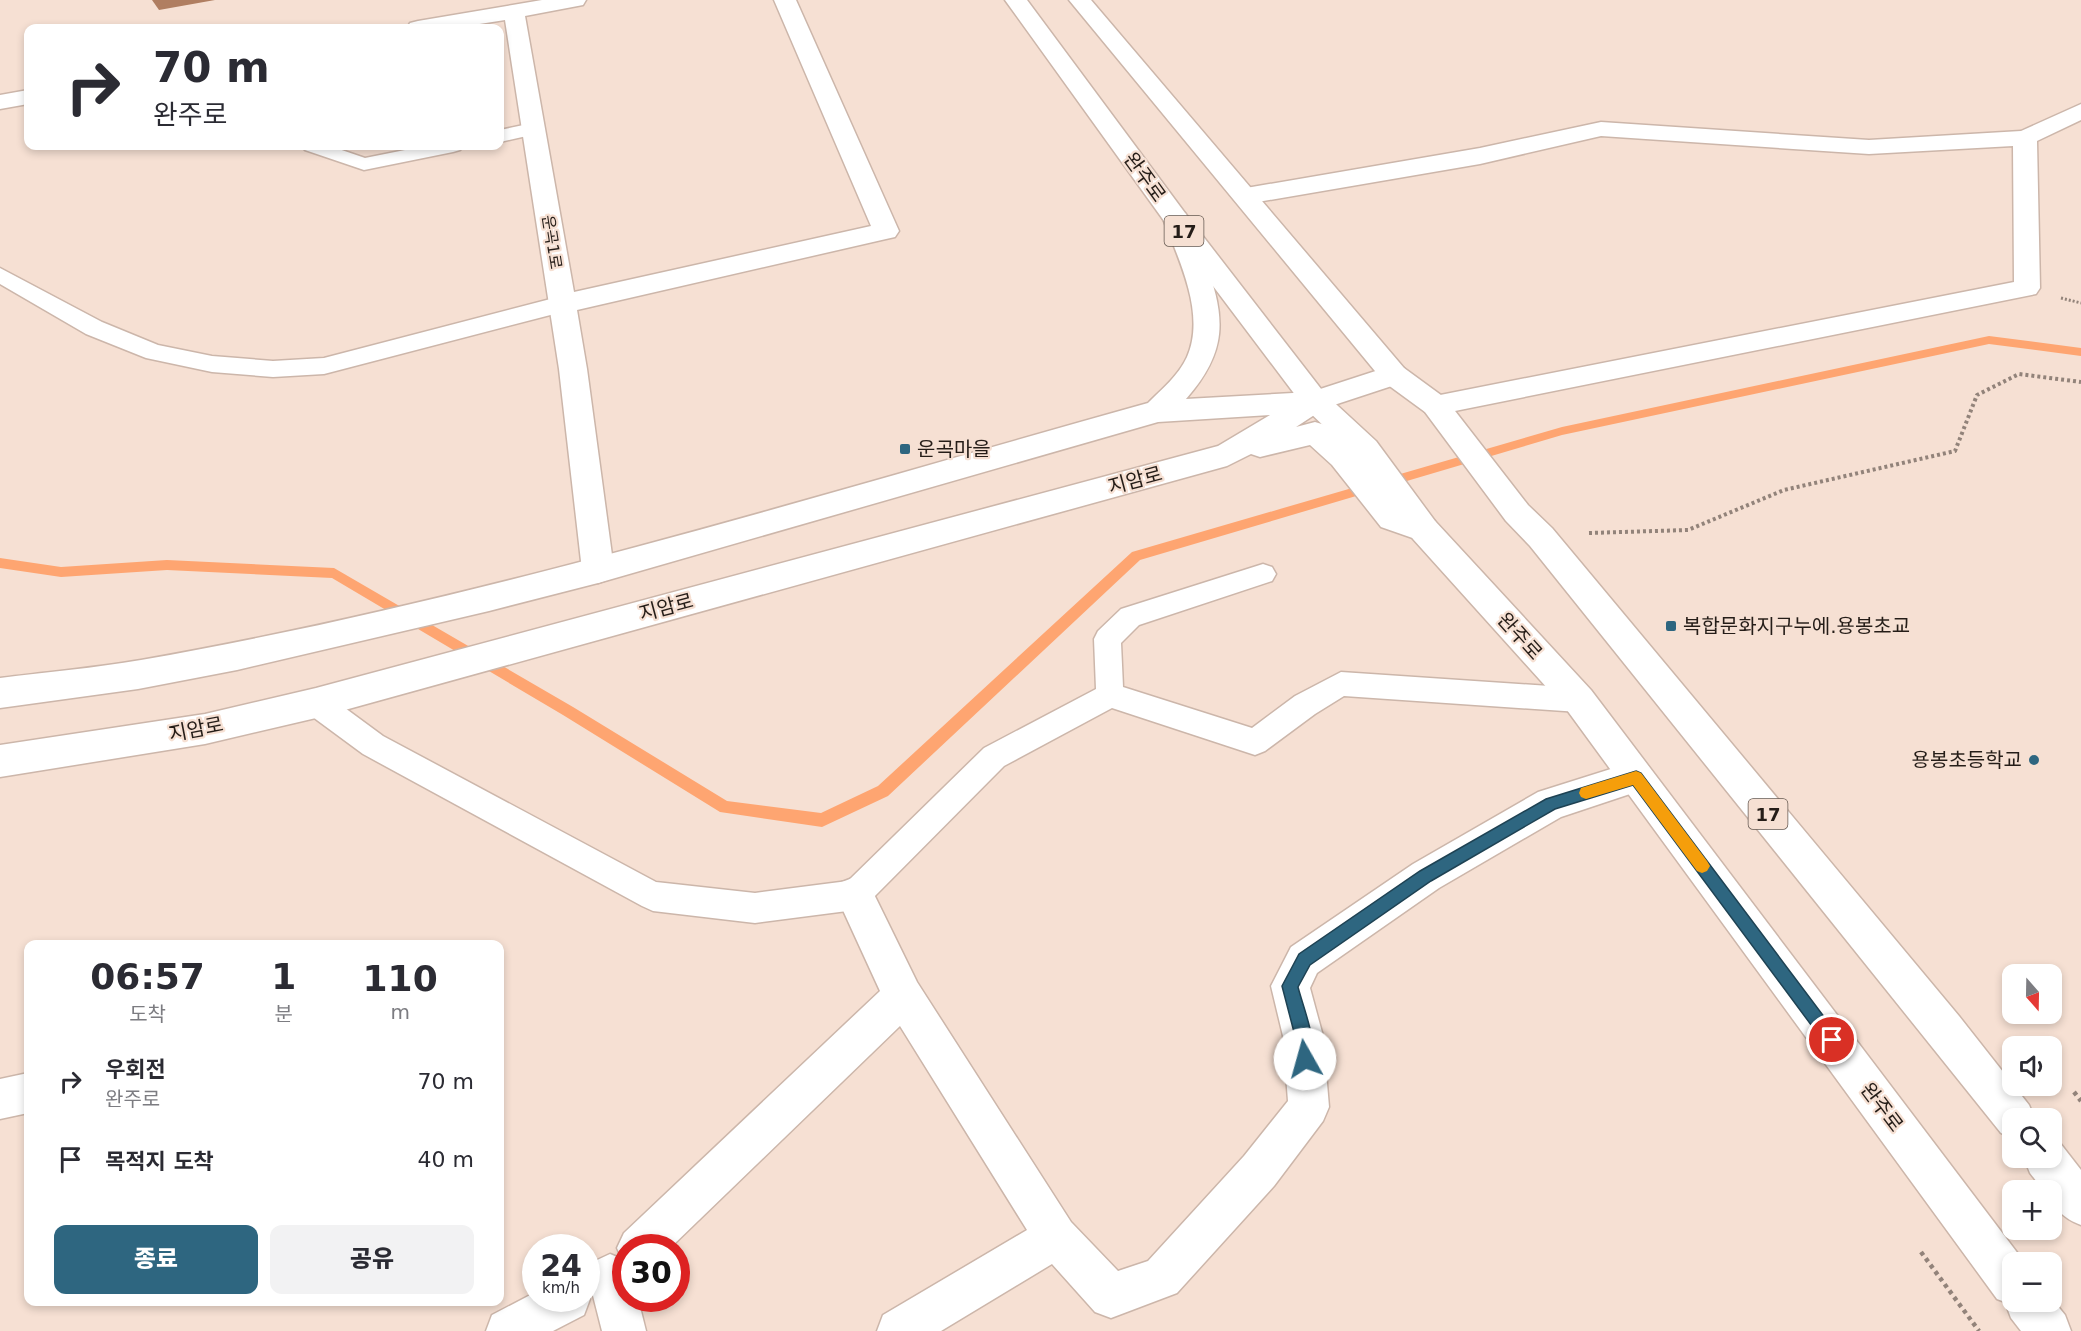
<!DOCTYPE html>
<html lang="ko">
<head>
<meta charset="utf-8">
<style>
	:root { --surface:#fff; --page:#f2f2f3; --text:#2b2b33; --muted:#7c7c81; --accent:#2e6680 }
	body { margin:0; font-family:"DejaVu Sans","Noto Sans KR",sans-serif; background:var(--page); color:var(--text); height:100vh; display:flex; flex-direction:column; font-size:22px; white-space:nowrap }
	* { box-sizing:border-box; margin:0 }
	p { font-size:20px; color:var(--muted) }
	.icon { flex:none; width:33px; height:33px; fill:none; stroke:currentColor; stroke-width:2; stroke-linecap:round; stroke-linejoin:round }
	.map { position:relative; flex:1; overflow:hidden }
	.panel { position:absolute; left:24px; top:940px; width:480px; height:366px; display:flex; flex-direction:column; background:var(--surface); border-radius:12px; box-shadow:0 3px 9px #0003 }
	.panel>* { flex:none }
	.guide { position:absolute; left:24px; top:24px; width:480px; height:126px; border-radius:12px; box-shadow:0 3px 9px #0003; background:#fff; color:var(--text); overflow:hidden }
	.needle { width:39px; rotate:160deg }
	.buttons { position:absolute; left:2002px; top:964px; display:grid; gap:12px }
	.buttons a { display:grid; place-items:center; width:60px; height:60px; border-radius:12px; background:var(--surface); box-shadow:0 3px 9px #0003; font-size:30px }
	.speed { position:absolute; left:522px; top:1234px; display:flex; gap:12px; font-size:30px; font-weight:700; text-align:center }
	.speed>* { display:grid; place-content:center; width:78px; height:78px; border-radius:50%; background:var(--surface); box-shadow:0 3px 9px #0003; line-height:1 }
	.speed small { font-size:15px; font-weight:400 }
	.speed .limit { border:9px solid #d22; background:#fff; color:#111 }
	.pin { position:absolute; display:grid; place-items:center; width:51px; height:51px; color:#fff; margin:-26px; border:3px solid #fff; border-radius:50%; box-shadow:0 2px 6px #0007 }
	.me { position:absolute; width:66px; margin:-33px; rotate:353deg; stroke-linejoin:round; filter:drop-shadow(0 0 4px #0008) }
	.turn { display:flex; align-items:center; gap:21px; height:126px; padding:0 30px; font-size:27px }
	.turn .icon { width:78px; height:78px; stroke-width:2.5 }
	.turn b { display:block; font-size:42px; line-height:51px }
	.eta { display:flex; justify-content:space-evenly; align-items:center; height:102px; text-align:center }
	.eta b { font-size:36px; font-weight:800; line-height:42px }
	.action { display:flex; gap:12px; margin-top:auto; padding:12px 30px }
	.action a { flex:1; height:69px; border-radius:12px; background:var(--accent); color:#fff; font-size:24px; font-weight:800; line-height:69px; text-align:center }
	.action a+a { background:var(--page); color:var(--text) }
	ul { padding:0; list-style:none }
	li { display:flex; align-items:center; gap:18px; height:78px; padding:0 30px }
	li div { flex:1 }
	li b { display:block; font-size:22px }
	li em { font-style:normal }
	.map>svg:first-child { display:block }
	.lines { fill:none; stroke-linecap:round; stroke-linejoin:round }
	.stream { fill:#fea571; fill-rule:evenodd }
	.lane-casing { stroke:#ccb6aa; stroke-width:3 }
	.street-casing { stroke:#ccb6aa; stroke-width:3 }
	.secondary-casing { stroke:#ccb6aa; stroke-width:3 }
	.primary-casing { stroke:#ccb6aa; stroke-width:3 }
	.path-far2 { stroke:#92837a; stroke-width:3; stroke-dasharray:2 2; stroke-linecap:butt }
	.path-far1 { stroke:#92837a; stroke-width:4; stroke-dasharray:3 3; stroke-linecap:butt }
	.path { stroke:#92837a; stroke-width:4.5; stroke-dasharray:4 4; stroke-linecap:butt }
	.lane { fill:#fff; fill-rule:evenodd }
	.street { fill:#fff; fill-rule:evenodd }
	.secondary { fill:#fff; fill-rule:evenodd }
	.primary { fill:#fff; fill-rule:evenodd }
	.shaded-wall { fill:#b07e61 }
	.route { fill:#2e6680; stroke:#1e4253; stroke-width:1.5 }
	.slow { fill:#f59e0b }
	.poi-dot { fill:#2e6680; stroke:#f6e0d3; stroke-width:2 }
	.labels { text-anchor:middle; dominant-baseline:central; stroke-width:4.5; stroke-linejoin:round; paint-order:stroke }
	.far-street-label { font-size:16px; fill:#251d18; stroke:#f6e0d3 }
	.shield { fill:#f6e0d3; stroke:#645850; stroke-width:1.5 }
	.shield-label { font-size:18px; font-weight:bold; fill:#251d18 }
	.street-label { font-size:20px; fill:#251d18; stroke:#f6e0d3 }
	.poi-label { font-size:20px; fill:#251d18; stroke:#f6e0d3; text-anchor:start }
</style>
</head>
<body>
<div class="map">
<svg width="2081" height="1331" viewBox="0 0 2081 1331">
	<rect width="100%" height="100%" fill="#f6e0d3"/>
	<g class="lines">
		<polygon class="stream" points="1989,336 2081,348 2081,356 1989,344 1562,435 1140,560 888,796 822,827 720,812 563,715 332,578 167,570 61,577 0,568 0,558 61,567 167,560 334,568 573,707 727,801 821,813 878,786 1132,552 1562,427"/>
		<g class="lane-casing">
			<g id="lane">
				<polygon points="533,123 540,125 543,129 540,133 500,142 500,130"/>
				<polygon points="302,146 330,146 365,158 425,146 463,146 460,150 453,152 364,170 305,150"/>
				<polygon points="0,268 102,322 158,345 212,356 273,361 324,358 562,296 570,299 573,304 570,309 562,312 324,374 273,377 212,372 146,358 86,334 0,284"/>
				<polygon points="1263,564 1272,567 1276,574 1272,581 1139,625 1121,643 1123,687 1252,728 1295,696 1341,672 1579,688 1589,692 1593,700 1589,708 1579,712 1344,696 1315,714 1265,751 1255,755 1112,708 1004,766 866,905 855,910 755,923 653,911 642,906 363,754 306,712 302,703 306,694 316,691 326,694 383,736 656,882 755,893 848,881 984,748 1096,689 1094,639 1098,631 1121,609"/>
			</g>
		</g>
		<g class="street-casing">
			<g id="street">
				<polygon points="542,0 586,0 583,5 525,16 574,292 871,226 774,0 796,0 899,231 895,237 886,239 577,310 587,369 614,570 609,579 598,583 587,579 582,570 559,369 505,20 454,28 407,28 410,23 418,21"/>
				<polygon points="28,90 28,104 0,109 0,95"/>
				<polygon points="2081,104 2081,120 2037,141 2040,288 2036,294 1435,415 1425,412 1421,405 1425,398 2014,282 2013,146 1869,154 1601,136 1480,164 1246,204 1237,202 1234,196 1237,190 1246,188 1480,148 1601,122 1869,140 2021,131"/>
				<polygon points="1636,761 1648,766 1653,777 1648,788 1561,817 1439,888 1317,973 1310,988 1323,1036 1329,1107 1323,1121 1274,1186 1177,1293 1111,1318 1095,1312 1052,1264 941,1331 877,1331 883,1315 1027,1230 900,1026 670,1248 626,1248 626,1299 638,1299 646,1331 602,1331 588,1276 595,1261 610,1254 622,1259 617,1248 624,1233 880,991 836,895 842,882 855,877 868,882 917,982 1071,1222 1118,1271 1148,1261 1244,1156 1288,1101 1283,1036 1271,986 1291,947 1413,864 1538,792"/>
				<polygon points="28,1073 28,1113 0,1119 0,1079"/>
				<polygon points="586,1290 590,1299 584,1315 553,1331 486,1331 492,1315 536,1292 536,1299 586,1299"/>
			</g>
		</g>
		<g class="secondary-casing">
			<path id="secondary" d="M1176,211L1185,213C1194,227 1199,245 1205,261C1226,318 1228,351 1186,399L1311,392L1394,365L1404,368L1408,375L1404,382L1325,408L1296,427L1315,422L1325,425L1352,449L1403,511L1435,521L1439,530L1435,539L1424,542L1381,527L1332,465L1310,445L1260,457L1251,454L1227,466L316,718L205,744L0,777V745L205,714L316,688L1218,446L1270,415L1158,422L598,583L489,611L237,670L138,689L0,708V678C47,672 95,668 141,660C483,600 815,496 1148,403C1161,390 1179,375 1187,357C1206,314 1179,260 1163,219L1167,213Z"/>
		</g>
		<g class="primary-casing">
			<g id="primary">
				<polygon points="1005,0 1027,0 1185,213 1325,394 1376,441 1435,521 1591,690 2025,1263 2013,1263 2013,1302 2052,1302 2052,1299 2065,1315 2071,1331 2021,1331 2011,1318 2005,1302 1997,1299 1567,710 1413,539 1356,457 1305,408 1167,225"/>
				<polygon points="1069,0 1091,0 1404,368 1445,398 1528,505 1552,528 1959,1016 2029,1105 2035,1119 2013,1119 2013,1139 2001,1133 1530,546 1506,521 1425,412 1384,382"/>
				<path d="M2052,1140L2060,1143L2081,1170V1225C2065,1219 2052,1209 2052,1191H2044L2030,1173L2024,1158H2052Z"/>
			</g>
		</g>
		<polyline class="path-far2" points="2061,298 2081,303"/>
		<polyline class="path-far1" points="1589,533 1688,530 1784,490 1955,451 1977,395 2019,374 2081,382"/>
		<g class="path">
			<polyline points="2074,1092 2081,1101"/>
			<polyline points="1921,1252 1979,1331"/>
		</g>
		<use href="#lane" class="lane"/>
		<use href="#street" class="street"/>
		<use href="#secondary" class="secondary"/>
		<use href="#primary" class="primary"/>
	</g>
	<polygon class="shaded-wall" points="152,0 215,0 159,10"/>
	<path class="route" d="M1636,771L1641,773L1837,1034L1840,1040L1837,1045L1832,1048L1826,1045L1633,785L1555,809L1431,881L1310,965L1298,987C1303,1007 1319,1045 1311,1065L1305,1067L1299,1065L1295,1036L1282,986L1299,954L1420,871L1546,799Z"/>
	<polygon class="slow" points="1636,771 1641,773 1707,861 1710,866 1707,871 1702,873 1697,871 1633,785 1586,799 1581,797 1579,793 1581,788"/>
	<g class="poi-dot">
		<rect x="899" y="443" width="12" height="12" rx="3"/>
		<rect x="1665" y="620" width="12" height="12" rx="3"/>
		<circle cx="2034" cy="760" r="6"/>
	</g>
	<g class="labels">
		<g class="far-street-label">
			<text transform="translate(552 242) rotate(81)">운곡1로</text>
		</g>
		<g class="shield">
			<rect x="1164.5" y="216" width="39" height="30" rx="4.5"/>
			<rect x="1748.5" y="799" width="39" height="30" rx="4.5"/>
		</g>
		<g class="shield-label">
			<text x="1184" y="231">17</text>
			<text x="1768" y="814">17</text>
		</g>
		<g class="street-label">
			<text transform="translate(1145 177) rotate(54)">완주로</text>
			<text transform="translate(1135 480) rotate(-15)">지암로</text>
			<text transform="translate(666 607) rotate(-15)">지암로</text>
			<text transform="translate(1520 636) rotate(48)">완주로</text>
			<text transform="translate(196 729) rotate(-11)">지암로</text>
			<text transform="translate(1882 1107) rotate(53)">완주로</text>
		</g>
		<g class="poi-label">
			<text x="917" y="449">운곡마을</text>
			<text x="1683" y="626">복합문화지구누에.용봉초교</text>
			<text x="2022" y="760" text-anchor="end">용봉초등학교</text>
		</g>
	</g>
</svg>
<div class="buttons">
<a><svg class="needle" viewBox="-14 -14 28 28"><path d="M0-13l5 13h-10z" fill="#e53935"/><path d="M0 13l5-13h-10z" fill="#7c7c81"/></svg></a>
<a><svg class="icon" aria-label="sound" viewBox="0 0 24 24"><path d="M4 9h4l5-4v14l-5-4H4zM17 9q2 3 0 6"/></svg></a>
<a><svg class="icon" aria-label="search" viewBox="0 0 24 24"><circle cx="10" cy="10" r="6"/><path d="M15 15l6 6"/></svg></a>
<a>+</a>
<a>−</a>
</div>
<div class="speed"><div>24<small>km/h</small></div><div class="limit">30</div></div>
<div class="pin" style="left:1832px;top:1040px;background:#d93025"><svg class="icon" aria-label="arrive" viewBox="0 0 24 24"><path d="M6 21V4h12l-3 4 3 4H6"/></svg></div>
<svg class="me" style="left:1305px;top:1059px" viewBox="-20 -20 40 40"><circle r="19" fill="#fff"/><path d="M0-13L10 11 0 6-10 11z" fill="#2e6680"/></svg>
<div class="guide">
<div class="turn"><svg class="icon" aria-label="right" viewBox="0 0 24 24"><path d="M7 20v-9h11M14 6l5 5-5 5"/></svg><div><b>70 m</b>완주로</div></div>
</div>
<section class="panel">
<div class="eta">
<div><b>06:57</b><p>도착</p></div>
<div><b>1</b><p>분</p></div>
<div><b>110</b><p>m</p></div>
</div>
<ul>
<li><svg class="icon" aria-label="right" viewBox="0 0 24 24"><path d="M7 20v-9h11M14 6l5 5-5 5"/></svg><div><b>우회전</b><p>완주로</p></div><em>70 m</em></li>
<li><svg class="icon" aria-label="arrive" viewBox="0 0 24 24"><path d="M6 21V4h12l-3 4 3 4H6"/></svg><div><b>목적지 도착</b></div><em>40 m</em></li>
</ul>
<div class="action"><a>종료</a><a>공유</a></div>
</section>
</div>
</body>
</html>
